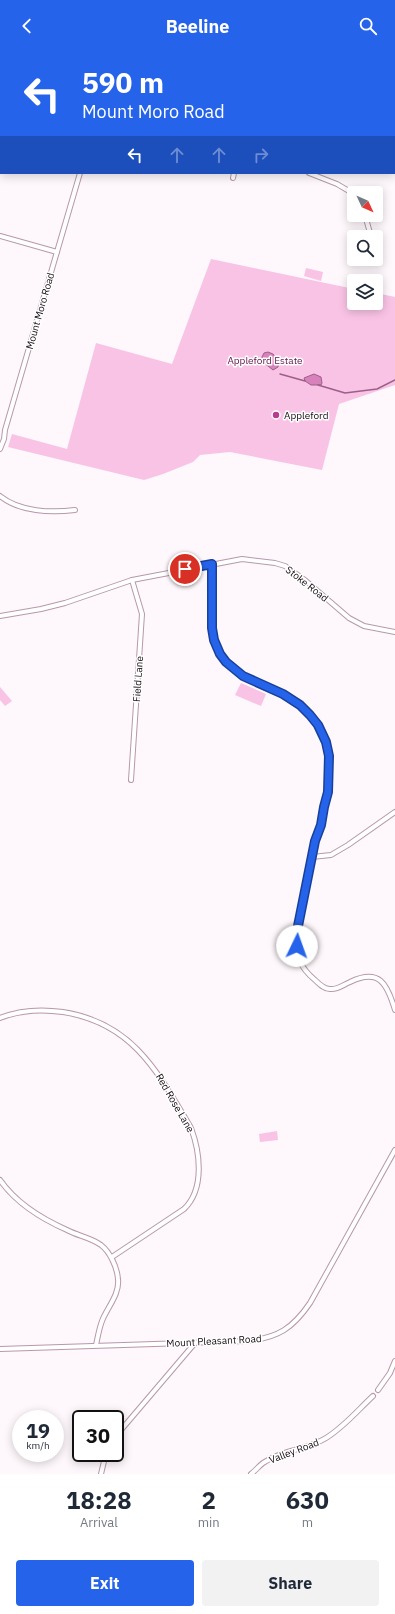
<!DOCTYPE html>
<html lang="en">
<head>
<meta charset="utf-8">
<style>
	:root { --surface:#fff; --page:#f2f2f3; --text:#1f2937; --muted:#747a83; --accent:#2563eb }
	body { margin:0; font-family:"IBM Plex Sans",sans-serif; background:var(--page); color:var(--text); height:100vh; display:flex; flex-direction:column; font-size:15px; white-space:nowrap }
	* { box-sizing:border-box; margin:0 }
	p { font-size:13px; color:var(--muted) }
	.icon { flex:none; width:22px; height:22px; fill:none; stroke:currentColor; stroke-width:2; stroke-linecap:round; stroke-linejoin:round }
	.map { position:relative; height:1422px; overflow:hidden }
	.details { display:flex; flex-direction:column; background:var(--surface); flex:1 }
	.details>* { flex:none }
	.banner { position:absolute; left:0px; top:0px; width:395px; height:122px; box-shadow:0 2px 10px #0003; background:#2563eb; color:#fff; overflow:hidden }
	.needle { width:26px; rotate:134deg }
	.buttons { position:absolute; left:347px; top:134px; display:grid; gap:8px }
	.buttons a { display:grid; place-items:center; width:36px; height:36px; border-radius:4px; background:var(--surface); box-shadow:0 2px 10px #0003; font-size:20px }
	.speed { position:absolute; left:12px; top:1358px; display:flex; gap:8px; font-size:20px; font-weight:700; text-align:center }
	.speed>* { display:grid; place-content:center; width:52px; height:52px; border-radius:50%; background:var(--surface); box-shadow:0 2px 10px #0003; line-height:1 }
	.speed small { font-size:10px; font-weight:400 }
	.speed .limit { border:2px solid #111; border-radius:6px; background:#fff; color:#111 }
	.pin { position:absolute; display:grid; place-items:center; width:34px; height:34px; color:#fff; margin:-17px; border:2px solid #fff; border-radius:50%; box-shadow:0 1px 4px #0007 }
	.me { position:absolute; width:44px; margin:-22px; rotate:3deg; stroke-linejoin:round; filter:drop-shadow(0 0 3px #0008) }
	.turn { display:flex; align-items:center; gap:14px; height:84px; padding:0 16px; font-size:18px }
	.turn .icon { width:52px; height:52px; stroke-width:2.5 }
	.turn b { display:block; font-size:28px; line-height:34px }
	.lanes { display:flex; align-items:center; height:38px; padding:0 16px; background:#0003; justify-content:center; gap:20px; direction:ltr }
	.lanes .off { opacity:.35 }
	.eta { display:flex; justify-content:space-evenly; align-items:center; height:68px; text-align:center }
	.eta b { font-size:24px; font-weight:700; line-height:28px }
	.button { display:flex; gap:8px; margin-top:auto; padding:8px 16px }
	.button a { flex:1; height:46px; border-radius:4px; background:var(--accent); color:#fff; font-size:16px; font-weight:700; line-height:46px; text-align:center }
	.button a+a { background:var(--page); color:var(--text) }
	header { display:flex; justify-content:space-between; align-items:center; height:52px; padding:0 16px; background:var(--accent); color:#fff; font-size:18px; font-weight:700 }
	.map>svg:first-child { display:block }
	.green { fill:#f9c3e5 }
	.water { fill:#d882bb; stroke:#9e5e88 }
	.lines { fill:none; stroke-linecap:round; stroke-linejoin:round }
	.stream { stroke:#9e5e88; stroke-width:1.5 }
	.street-casing { stroke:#b798ab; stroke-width:6 }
	.secondary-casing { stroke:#b798ab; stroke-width:8 }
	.street { stroke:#fff; stroke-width:4 }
	.secondary { stroke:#fff; stroke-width:5.5 }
	.route-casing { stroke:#184099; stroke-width:10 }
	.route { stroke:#2563eb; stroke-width:7 }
	.poi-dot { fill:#b43d92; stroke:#fff; stroke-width:1.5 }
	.labels { text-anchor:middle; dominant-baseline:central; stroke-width:3; stroke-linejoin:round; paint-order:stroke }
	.street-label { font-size:10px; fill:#160b12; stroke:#fff }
	.park-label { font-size:10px; fill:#61134c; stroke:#fff }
	.poi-label { font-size:10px; fill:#160b12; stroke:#fff; text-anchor:start }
</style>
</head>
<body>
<header><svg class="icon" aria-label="back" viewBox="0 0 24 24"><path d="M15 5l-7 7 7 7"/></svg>Beeline<svg class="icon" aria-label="search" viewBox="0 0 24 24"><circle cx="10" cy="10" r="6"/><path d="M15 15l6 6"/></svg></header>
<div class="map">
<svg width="395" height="1422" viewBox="0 0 395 1422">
	<rect width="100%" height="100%" fill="#fef7fb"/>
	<g class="green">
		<polygon points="211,207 354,237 354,251 376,251 376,241 395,245 395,333 339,352 322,418 230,400 200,403 193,410 163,422 144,428 8,395 12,382 67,397 96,291 172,312"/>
		<polygon points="306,216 323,220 321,229 304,224"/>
		<polygon points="241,631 266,642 261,654 235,643"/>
		<polygon points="0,635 12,649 5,654 0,648"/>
		<polygon points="277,1079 278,1088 260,1090 259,1082"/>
	</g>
	<g class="water">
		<polygon points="268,300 273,302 279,311 278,315 273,318 263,310 262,305 264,301"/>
		<polygon points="314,322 321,325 322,331 321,333 311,333 305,329 304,326"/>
	</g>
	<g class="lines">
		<g class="stream">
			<polyline points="280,322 305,329"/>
			<polyline points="318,333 345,341 377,337 395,328"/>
		</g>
		<g class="street-casing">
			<g id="street">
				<polyline points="115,1 115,0"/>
				<polyline points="321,1 322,0"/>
				<polyline points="309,121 337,132 354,142"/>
				<polyline points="233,126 234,121"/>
				<polyline points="365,163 370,181"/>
				<polyline points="0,184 57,200"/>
				<polyline points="0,397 4,387 5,378 80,121"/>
				<path d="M0,444C20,460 51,461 75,458"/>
				<path d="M212,512C211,536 208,576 218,599C229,624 260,630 282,642C306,654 323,675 329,701C332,717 327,739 324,755C322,761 322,767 321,773C319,779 316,784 315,790C310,811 306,832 302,852C298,871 293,891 300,909C303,917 309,923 315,928C319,932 324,937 330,937C337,938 343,933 350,930C379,916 387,931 395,958"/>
				<polyline points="0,564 41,557 65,551 132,528 242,507 275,511 285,514 306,529 349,566 364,574 395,580"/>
				<polyline points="131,728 142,562 132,528"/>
				<polyline points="312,805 331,803 348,793 395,760"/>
				<path d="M0,966C20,958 42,957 63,960C133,971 158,1020 191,1076C200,1100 205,1137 184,1157L112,1205"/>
				<path d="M0,1128C16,1151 42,1167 67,1178C78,1184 90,1185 101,1193C110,1200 117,1215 118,1227C120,1242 107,1256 102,1269C99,1277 98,1284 96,1293"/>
				<path d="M0,1297L247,1289C278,1286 293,1276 310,1251L395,1098"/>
				<polyline points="378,1338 390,1321 395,1309"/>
				<polyline points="115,1385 195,1291"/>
				<polyline points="101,1422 106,1401"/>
				<path d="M251,1422C255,1419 259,1414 263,1411C281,1398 307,1398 326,1386C344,1375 358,1358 373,1344"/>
			</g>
		</g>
		<g class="secondary-casing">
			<g id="secondary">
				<polyline points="257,0 261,1"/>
				<polyline points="394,32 395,33"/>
			</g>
		</g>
		<use href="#street" class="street"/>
		<use href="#secondary" class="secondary"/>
	</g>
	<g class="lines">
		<g class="route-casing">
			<polyline id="route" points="185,517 212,512 212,576 214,588 220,602 226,610 243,624 283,642 300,653 310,663 318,673 326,690 329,704 328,740 324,755 321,773 315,789 298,874 297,894"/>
		</g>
		<use href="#route" class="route"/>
	</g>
	<circle class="poi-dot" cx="276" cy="363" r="4"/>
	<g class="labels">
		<g class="street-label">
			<text transform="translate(40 259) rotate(-74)">Mount Moro Road</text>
			<text transform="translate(307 532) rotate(38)">Stoke Road</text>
			<text transform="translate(138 627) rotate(-86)">Field Lane</text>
			<text transform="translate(175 1051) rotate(60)">Red Rose Lane</text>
			<text transform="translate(214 1289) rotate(-3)">Mount Pleasant Road</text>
			<text transform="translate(294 1399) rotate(-21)">Valley Road</text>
		</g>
		<g class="park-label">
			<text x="265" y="308">Appleford Estate</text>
		</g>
		<g class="poi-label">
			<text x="284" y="363">Appleford</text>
		</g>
	</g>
</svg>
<div class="buttons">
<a><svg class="needle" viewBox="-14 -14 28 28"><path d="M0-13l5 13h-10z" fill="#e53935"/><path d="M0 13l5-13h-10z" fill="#747a83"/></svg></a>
<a><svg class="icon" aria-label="search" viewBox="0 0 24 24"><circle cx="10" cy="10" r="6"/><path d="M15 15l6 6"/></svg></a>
<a><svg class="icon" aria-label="layers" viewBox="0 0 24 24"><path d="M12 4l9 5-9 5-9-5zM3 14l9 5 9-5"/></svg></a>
</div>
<div class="speed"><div>19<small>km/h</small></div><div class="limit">30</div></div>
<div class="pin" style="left:185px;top:517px;background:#d93025"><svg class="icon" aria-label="arrive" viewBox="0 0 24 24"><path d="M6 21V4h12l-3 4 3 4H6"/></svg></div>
<svg class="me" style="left:297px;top:894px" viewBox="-20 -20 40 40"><circle r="19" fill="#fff"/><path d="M0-13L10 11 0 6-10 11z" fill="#2563eb"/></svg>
<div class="banner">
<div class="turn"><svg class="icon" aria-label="left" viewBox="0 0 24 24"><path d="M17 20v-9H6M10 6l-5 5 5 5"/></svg><div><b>590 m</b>Mount Moro Road</div></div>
<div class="lanes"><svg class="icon" aria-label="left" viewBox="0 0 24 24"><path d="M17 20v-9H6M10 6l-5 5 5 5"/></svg><svg class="icon off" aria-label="ahead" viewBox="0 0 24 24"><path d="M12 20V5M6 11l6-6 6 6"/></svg><svg class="icon off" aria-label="ahead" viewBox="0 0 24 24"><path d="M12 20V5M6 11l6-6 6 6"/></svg><svg class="icon off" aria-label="right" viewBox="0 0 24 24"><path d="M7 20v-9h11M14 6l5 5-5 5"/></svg></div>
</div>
</div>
<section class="details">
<div class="eta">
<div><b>18:28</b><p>Arrival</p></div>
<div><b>2</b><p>min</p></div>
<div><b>630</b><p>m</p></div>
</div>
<div class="button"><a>Exit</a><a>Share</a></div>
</section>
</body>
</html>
